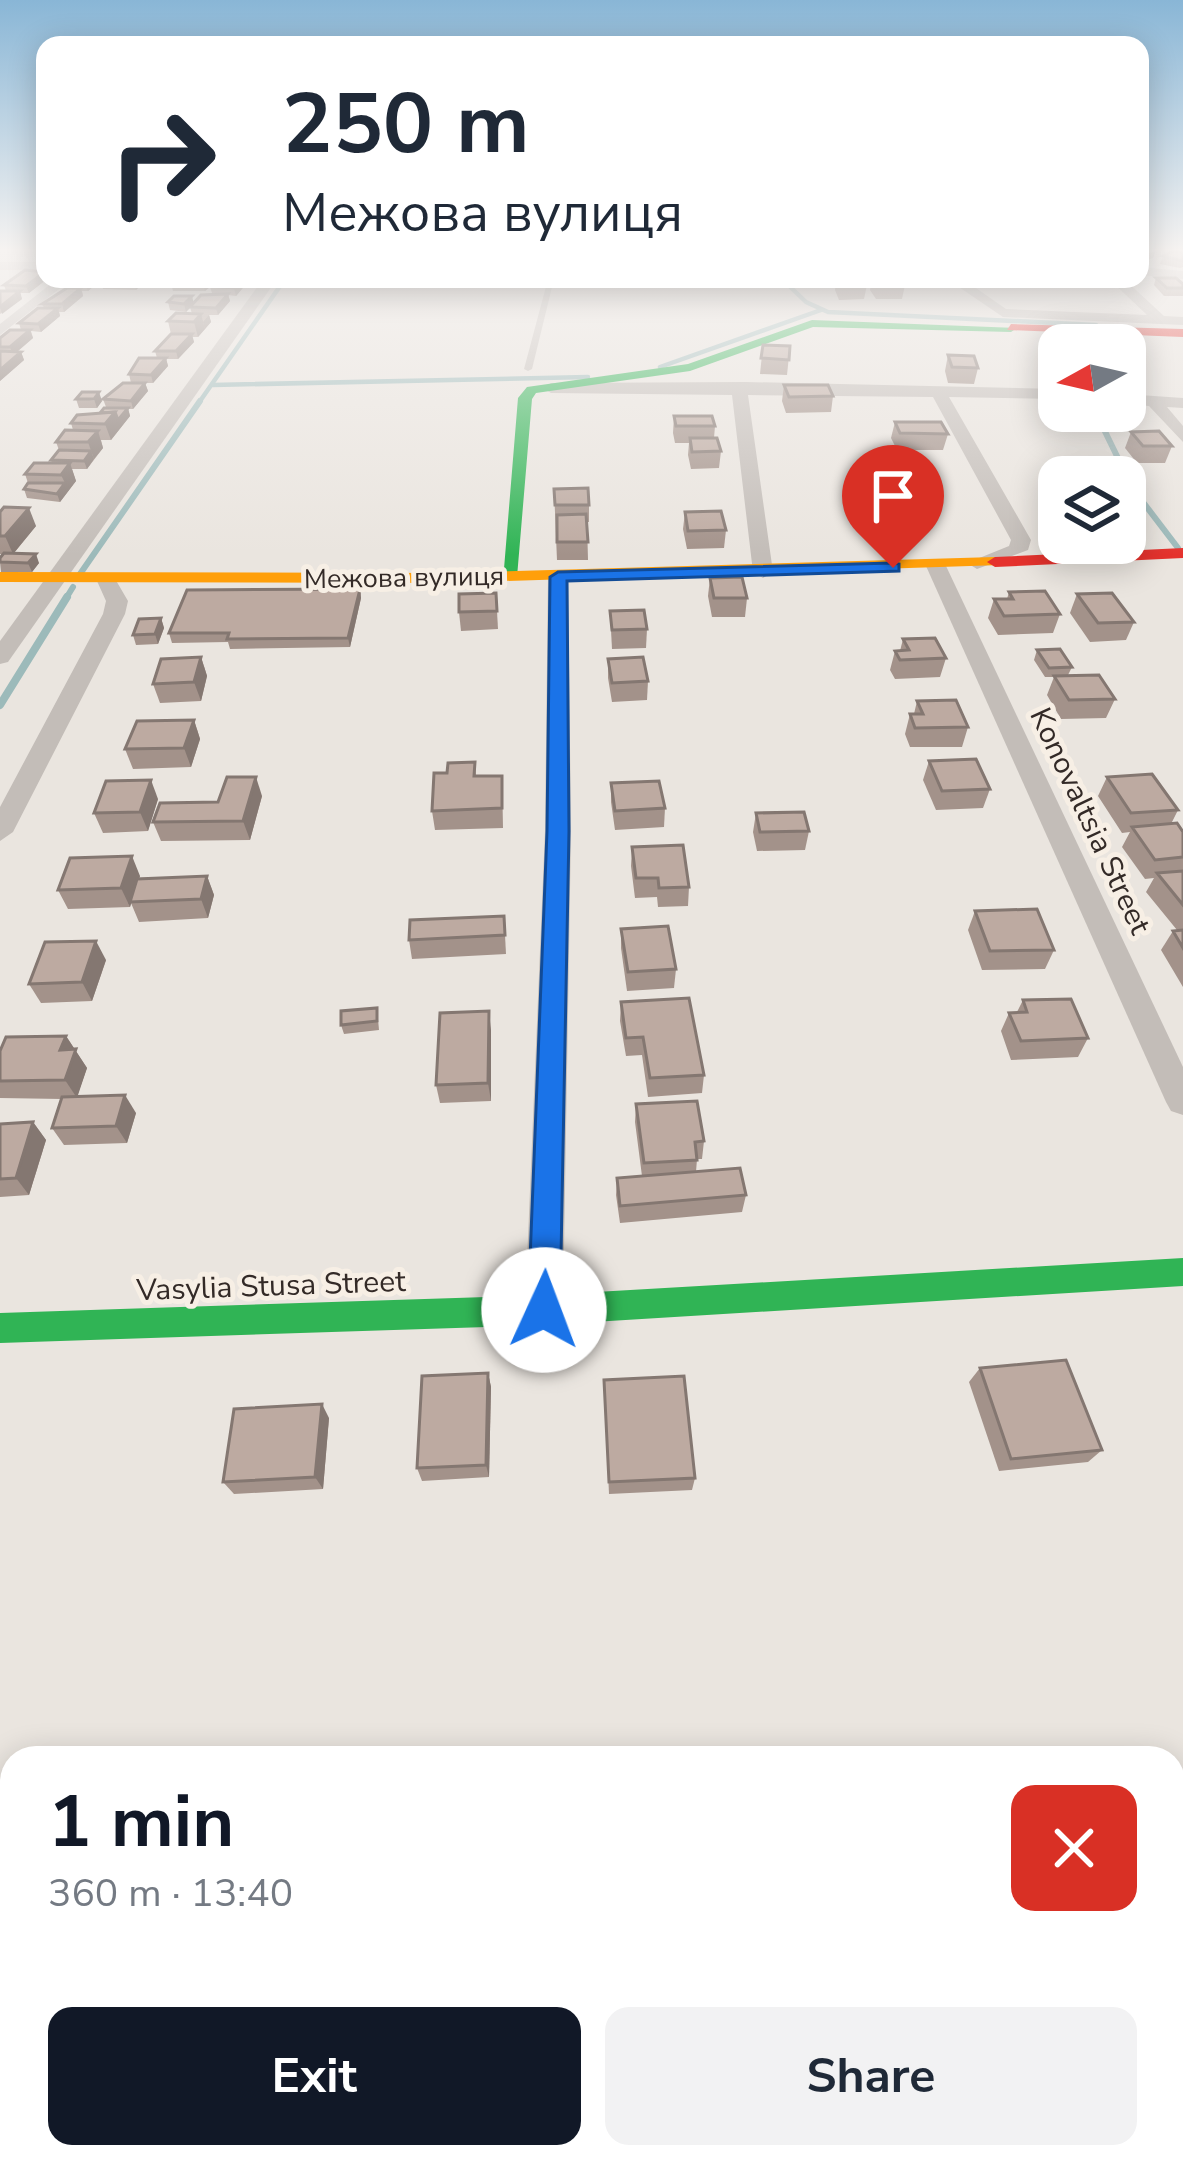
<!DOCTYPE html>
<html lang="en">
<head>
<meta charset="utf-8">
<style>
	:root { --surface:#fff; --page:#f2f2f3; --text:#1f2937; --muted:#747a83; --accent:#111827 }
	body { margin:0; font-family:"Nunito Sans",sans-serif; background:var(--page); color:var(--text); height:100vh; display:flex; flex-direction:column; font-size:45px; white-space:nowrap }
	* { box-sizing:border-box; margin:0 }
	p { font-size:39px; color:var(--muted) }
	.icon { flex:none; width:66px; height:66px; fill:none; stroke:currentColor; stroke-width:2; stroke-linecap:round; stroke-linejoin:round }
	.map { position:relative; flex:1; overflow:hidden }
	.side { position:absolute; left:0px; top:1746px; width:1185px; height:423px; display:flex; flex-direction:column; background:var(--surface); border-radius:36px 36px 0 0; box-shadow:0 6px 30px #0003 }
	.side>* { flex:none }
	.hud { position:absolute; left:36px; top:36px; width:1113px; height:252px; border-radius:24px; box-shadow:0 6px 30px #0003; background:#fff; color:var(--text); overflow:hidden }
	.needle { width:78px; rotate:262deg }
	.controls { position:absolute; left:1038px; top:324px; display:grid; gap:24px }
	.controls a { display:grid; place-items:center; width:108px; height:108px; border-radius:24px; background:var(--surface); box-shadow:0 6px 30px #0003; font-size:60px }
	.pin { position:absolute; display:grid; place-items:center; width:102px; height:102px; color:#fff; margin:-123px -51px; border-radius:50% 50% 50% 0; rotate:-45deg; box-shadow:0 0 12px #0007 }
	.pin .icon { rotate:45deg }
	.me { position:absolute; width:132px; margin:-66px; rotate:2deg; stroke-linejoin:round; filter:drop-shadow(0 0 9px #0008) }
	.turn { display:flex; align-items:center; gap:42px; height:252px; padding:0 48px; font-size:54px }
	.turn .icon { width:156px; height:156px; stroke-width:2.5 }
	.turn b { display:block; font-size:84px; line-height:102px }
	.round { display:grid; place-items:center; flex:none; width:126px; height:126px; border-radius:24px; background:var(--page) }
	.overview { display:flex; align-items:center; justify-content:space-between; height:204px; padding:0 48px }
	h1 { font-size:72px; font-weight:700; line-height:90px; color:var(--accent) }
	.action { display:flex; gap:24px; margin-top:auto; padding:24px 48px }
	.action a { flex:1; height:138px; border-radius:24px; background:var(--accent); color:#fff; font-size:48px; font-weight:700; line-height:138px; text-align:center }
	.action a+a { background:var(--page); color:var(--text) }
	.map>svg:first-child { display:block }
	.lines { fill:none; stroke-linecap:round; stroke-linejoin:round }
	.stream-far2 { stroke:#9cbaba; stroke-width:4.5 }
	.stream-far1 { stroke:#9cbaba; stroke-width:6 }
	.stream { stroke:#9cbaba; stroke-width:8 }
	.lane { fill:#c3bdb8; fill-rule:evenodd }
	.street { fill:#c3bdb8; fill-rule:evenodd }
	.fast { fill:#30b455; fill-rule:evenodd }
	.slow { fill:#ff9f0a; fill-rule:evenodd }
	.jam { fill:#e5322d; fill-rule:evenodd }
	.wall { fill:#a3928a }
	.shaded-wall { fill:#847771 }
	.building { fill:#bdaaa1; stroke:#847771; stroke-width:3 }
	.route { fill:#1a73e8; stroke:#114b97; stroke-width:3 }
	.labels { text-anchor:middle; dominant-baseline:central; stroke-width:10; stroke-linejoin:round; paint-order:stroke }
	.far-street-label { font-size:27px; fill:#332a27; stroke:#f7efe5 }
	.street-label { font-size:30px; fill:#332a27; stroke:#f7efe5 }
</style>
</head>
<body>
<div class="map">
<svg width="1183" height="2168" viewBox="0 0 1183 2168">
	<rect width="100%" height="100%" fill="#eae5df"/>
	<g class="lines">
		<g class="stream-far2">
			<polyline points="782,279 806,302 828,312 1096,325"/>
			<polyline points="660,367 821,310"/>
			<polyline points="213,385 588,377"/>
			<polyline points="198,404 285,279"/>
		</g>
		<g class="stream-far1">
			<polyline points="1095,411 1133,489 1178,548"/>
			<polyline points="80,574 200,401"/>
			<polyline points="65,600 73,587"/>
		</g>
		<polyline class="stream" points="0,705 67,597"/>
		<polygon class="lane" points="548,279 554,279 532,369 528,371 524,369"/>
		<g class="street">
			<rect x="0" y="262" width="45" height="8"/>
			<polygon points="1140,267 1183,271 1183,279 1140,275"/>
			<polygon points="57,279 72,279 0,335 0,324"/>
			<polygon points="263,279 277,279 8,662 0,664 0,641"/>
			<polygon points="947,279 963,279 1006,309 1147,315 1109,279 1124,279 1164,316 1183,317 1183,325 1003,317"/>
			<polygon points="746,382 1059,389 1059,399 949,397 1031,540 1028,550 977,569 967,563 1009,546 1011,540 933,397 748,395 773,572 763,578 753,572 732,395 551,393 543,388 551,383"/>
			<polygon points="1125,394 1183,398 1183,408 1167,407 1183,426 1183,442 1149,406 1125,404"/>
			<polygon points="936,560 946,566 1183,1067 1183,1115 1171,1111 1166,1102 926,566"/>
			<polygon points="558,571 568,577 571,831 563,1310 558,1323 544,1328 530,1323 525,1310 545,831 548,577"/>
			<polygon points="107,575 114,577 128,601 125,614 13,832 0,841 0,807 103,614 106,601 97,581"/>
		</g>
		<g class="fast">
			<polygon points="812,320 1017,328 1011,332 813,327 690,371 536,393 532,399 517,577 503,581 518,398 527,387 688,364"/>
			<polygon points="1183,1258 1183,1286 544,1325 0,1343 0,1313 544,1295"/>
		</g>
		<polygon class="slow" points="995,557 1001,559 1001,565 444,583 0,582 0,572 444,573"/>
		<g class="jam">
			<polygon points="1011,324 1183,329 1183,337 1007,330"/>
			<polygon points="1183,548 1183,558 995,567 987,562 995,557"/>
		</g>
	</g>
	<g class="wall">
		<polygon points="1183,253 1183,267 1180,268 1160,264 1163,256"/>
		<polygon points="1156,278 1183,284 1183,296 1164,296 1154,285"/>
		<polygon points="47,279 29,293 20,293 22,299 0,314 0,291 6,291 4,285"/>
		<polygon points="73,279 143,279 144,282 136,290 103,289 101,280 88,291 82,291 83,296 64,312 59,312 60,316 41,332 31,331 33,338 17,352 21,352 24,360 0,381 0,338 21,330 19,323 44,308 42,304 70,288 68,283"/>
		<polygon points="170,279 212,279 213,284 220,279 246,279 247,283 236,296 228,295 230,301 218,315 209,315 211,322 198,337 192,337 194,342 178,359 166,359 168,366 153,383 131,383 129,374 157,358 155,351 171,334 168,321 192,314 190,307 186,312 170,310 168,302 194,303 222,294 212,293 210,287 205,291 173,291"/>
		<polygon points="836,279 863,279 867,285 864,299 839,300 835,290"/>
		<polygon points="872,279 901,279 905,285 902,299 876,299 870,290"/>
		<polygon points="763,345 790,346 787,375 760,374"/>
		<polygon points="948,355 978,368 974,384 948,383 945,371"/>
		<polygon points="145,383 148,391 133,409 128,409 130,416 111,440 101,440 103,448 87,469 72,469 76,481 60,502 27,498 24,489 28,483 25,474 52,463 51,460 59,450 56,442 73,430 71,423 100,413 106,407 103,399"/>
		<polygon points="784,385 833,396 831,412 786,413 782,401"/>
		<polygon points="76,399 102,401 97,408 79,408"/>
		<polygon points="674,416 715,426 714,438 721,451 719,468 691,469 688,455 689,443 675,443 673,433"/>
		<polygon points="895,422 948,434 943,450 897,450 891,438"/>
		<polygon points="1131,432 1172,446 1165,463 1137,463 1125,448"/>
		<polygon points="554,489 589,505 589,522 587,522 588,560 557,560"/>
		<polygon points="0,512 36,526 14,553 39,563 32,572 1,572 0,562 4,554 0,554"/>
		<polygon points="685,512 726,530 724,548 687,549 683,529"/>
		<polygon points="710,578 747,598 745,617 712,617 708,596"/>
		<polygon points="360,589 361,598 350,647 230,649 228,642 172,643 169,633"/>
		<polygon points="1009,592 1060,614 1053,633 998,635 988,618 994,599 1007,599"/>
		<polygon points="496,593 498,629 461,631 459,612"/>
		<polygon points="1077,594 1134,622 1126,640 1090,642 1070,613"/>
		<polygon points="610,611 647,629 646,648 612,649"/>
		<polygon points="161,618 164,628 158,644 136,645 133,635"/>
		<polygon points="903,639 946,658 940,677 895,679 890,670 895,651 900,651"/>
		<polygon points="1037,650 1072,667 1068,675 1115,699 1106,718 1061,719 1047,695 1054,677 1045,677 1034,660"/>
		<polygon points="201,657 207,676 201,701 160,703 153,684"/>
		<polygon points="608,659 648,681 647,700 612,702 608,678"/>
		<polygon points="917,701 968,727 962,747 910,747 905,734 910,714 914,714"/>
		<polygon points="194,720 200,739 191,767 133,769 125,749"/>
		<polygon points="929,761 990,789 983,808 936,810 923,780"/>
		<polygon points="475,762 476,776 502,776 503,828 435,830 432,811 447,773"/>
		<polygon points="1107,777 1178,810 1171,824 1183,858 1183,930 1177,930 1146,892 1154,878 1145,879 1122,847 1130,832 1122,833 1098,796"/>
		<polygon points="611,783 665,808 664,827 615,830 611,802"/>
		<polygon points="262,796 250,840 161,841 153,822 218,802"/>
		<polygon points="158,799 148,831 103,833 94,813"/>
		<polygon points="756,813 809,831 805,850 757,851 753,832"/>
		<polygon points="632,847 689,887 688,906 658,907 657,897 635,898 631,866"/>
		<polygon points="140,876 139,878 207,876 214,895 208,918 139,922 131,903 130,907 68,909 58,890"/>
		<polygon points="975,911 1054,950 1045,969 982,970 968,930"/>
		<polygon points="504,916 506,954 412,959 409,940"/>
		<polygon points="621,929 676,969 674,988 627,991 621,948"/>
		<polygon points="1183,930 1183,987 1161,950 1173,931"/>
		<polygon points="106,960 92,1001 41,1003 29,984"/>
		<polygon points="1023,1000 1088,1038 1078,1057 1011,1060 1001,1031 1009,1013 1017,1012"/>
		<polygon points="621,1002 704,1075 702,1093 648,1097 642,1055 626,1056 620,1021"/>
		<polygon points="377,1008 379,1030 344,1034 341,1025"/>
		<polygon points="491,1030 491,1101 440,1103 436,1085"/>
		<polygon points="66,1036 87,1068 77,1096 136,1113 127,1143 64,1145 52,1128 62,1099 0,1098 0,1051"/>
		<polygon points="636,1104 704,1141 702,1159 697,1159 696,1172 746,1195 742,1212 620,1223 616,1195 617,1178 642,1176 635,1122"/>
		<polygon points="33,1122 46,1140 29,1195 0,1197 0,1124"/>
		<polygon points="980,1368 1102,1450 1088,1462 999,1471 969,1382"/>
		<polygon points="488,1373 491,1387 489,1477 422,1481 417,1468"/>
		<polygon points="604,1380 695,1478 692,1490 609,1494"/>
		<polygon points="329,1418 323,1489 234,1494 223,1482"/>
		<polygon points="1183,1951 1183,2082 1179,2081 1173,2060 1173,1952"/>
		<polygon points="910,2157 1058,2157 1060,2168 912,2168"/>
	</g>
	<g class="shaded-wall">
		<polygon points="1156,251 1153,258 1140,262 1141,255"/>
		<polygon points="45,272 45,279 47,279 29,293 26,286"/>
		<polygon points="91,279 101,280 88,291 85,284"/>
		<polygon points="133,279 143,279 144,282 136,290"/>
		<polygon points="202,279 212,279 213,284 205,291"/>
		<polygon points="242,279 246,279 247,283 236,296 234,288"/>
		<polygon points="81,288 83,296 64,312 62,304"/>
		<polygon points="20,291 22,299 2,314 0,307"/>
		<polygon points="228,294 230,301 218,315 216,308"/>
		<polygon points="192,296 194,304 186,312 184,304"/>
		<polygon points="58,308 60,316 41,332 38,324"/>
		<polygon points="201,314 205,329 198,337 194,322"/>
		<polygon points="209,315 211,322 205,329 203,322"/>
		<polygon points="30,330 33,338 13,355 10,347"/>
		<polygon points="192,334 194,342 178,359 176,351"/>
		<polygon points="21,352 24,360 0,381 0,370"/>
		<polygon points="166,358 168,366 153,383 151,375"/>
		<polygon points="145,383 148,391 133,409 131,401"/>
		<polygon points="99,392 102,401 97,408 94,399"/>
		<polygon points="128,408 130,416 111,440 105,424 115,412"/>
		<polygon points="98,431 103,448 94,459 88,442"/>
		<polygon points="91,451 94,459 87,469 84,461"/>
		<polygon points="70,463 76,481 60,502 57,494 65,483 61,475"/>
		<polygon points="29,508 36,526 13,554 5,536"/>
		<polygon points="36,554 39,563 32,572 28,563"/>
		<polygon points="360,589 361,598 350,647 348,638"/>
		<polygon points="161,618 164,628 158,644 155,634"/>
		<polygon points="201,657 207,676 201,701 194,682"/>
		<polygon points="194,720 200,739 191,767 184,748"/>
		<polygon points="256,777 262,796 250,840 243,821"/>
		<polygon points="151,780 158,799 148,831 140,812"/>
		<polygon points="132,856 140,876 130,907 121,888"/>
		<polygon points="207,876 214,895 208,918 201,899"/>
		<polygon points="96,941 106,960 92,1001 82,982"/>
		<polygon points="489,1011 491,1030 491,1101 488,1083"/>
		<polygon points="66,1036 87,1068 77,1098 65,1080 60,1050"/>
		<polygon points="125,1095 136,1113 127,1143 116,1126"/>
		<polygon points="33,1122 46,1140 29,1195 16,1178"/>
		<polygon points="488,1373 491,1387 489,1477 486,1465"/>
		<polygon points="322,1404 329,1418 323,1489 315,1477"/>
	</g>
	<g class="building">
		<polygon points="1174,251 1183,253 1183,261 1163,256"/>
		<polygon points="25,270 45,272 26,286 4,285"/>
		<polygon points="1156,278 1176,278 1183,284 1183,288 1167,288"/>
		<polygon points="73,279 91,279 85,284 68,283"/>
		<polygon points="220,279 242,279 234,288 210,286"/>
		<polygon points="838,279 863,279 867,285 842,285"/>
		<polygon points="875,279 901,279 905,285 878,285"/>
		<polygon points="67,288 81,288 62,304 42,304"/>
		<polygon points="0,291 20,291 0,307"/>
		<polygon points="228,294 216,308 190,307 201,295"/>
		<polygon points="174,296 192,296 184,304 168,302"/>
		<polygon points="38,308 58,308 38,324 19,323"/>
		<polygon points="176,313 201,314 194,322 168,321"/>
		<polygon points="10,330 30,330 10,347 0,347 0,338"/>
		<polygon points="171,334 192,334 176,351 155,351"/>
		<polygon points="763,345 790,346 789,360 761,358"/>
		<polygon points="0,352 0,351 21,352 0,370"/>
		<polygon points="948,355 974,356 978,368 952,367"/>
		<polygon points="139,358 166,358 151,375 129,374"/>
		<polygon points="123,383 145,383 131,401 103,399"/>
		<polygon points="784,385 828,385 833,396 789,397"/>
		<polygon points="82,392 99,392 94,399 76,399"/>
		<polygon points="104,408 128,408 118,420 115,412 100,413"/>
		<polygon points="115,412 105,424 71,423 77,415"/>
		<polygon points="674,416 712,416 715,426 676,426"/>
		<polygon points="895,422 941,422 948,434 900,433"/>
		<polygon points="65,430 98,431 88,442 56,442"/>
		<polygon points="1159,431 1172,446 1143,446 1131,432"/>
		<polygon points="690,438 717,438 721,451 692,452"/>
		<polygon points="59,450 91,451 84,461 51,460"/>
		<polygon points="34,463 70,463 61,475 25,474"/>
		<polygon points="28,483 65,483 57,494 24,489"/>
		<polygon points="588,488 589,505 555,505 554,489"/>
		<polygon points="4,507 29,508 5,536 0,536 0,512"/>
		<polygon points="721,511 726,530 688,531 685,512"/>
		<polygon points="586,514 588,542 557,542 557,515"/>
		<polygon points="4,553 36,554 28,563 0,562 0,558"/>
		<polygon points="742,577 747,598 714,598 710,578"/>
		<polygon points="360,589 348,638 227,639 229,633 169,633 187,590"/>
		<polygon points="1045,591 1060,614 1004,616 994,599 1013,599 1009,592"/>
		<polygon points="496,593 497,611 459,612 459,594"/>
		<polygon points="1112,593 1134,622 1098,623 1077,594"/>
		<polygon points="644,610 647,629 612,630 610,611"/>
		<polygon points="161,618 155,634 133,635 139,619"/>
		<polygon points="935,638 946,658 900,660 895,651 909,650 903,639"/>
		<polygon points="1060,649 1072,667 1049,668 1037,650"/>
		<polygon points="201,657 194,682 153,684 161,659"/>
		<polygon points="643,657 648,681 612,683 608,659"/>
		<polygon points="1099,675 1115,699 1069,700 1054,676"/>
		<polygon points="956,700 968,727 915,728 910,714 923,714 917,701"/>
		<polygon points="194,720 184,748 125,749 137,721"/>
		<polygon points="976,759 990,789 942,791 929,761"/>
		<polygon points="475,762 474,776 502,776 502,808 432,811 434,773 447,773 448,763"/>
		<polygon points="1152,774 1178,810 1131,813 1107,777"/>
		<polygon points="227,777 256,777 243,821 153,822 160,803 218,802"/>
		<polygon points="151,780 140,812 94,813 106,781"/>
		<polygon points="659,781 665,808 615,811 611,783"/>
		<polygon points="804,812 809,831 760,832 756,813"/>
		<polygon points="1177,823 1183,832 1183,857 1155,860 1132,827"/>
		<polygon points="683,845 689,887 659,888 658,878 636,878 632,847"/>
		<polygon points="132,856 121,888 58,890 70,858"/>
		<polygon points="1183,871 1183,905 1157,873"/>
		<polygon points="207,876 201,899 130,902 137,879"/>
		<polygon points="1037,909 1054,950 990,951 975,911"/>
		<polygon points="504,916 505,935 409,940 410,920"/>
		<polygon points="668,926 676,969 628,972 621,929"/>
		<polygon points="1183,930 1183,948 1173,931"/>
		<polygon points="96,941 82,982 29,984 45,942"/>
		<polygon points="689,998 704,1075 650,1078 643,1037 626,1038 621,1002"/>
		<polygon points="1071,999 1088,1038 1021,1041 1009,1013 1027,1012 1023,1000"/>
		<polygon points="377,1008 377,1021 341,1025 341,1011"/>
		<polygon points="489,1011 488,1083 436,1085 440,1013"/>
		<polygon points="66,1036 60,1050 76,1049 65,1080 0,1081 0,1051 6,1037"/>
		<polygon points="125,1095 116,1126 52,1128 62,1097"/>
		<polygon points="697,1101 704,1141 695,1142 697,1160 644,1163 636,1104"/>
		<polygon points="33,1122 16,1178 0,1179 0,1124"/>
		<polygon points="740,1168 746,1195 620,1206 617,1178"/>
		<polygon points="1066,1360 1102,1450 1011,1459 980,1368"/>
		<polygon points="488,1373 486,1465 417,1468 422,1376"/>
		<polygon points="684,1376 695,1478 609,1482 604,1380"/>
		<polygon points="322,1404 315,1477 223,1482 234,1409"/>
		<polygon points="1183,1955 1183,2025 1173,1993 1173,1956"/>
		<polygon points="927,2157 1058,2157 1060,2168 929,2168"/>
	</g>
	<linearGradient id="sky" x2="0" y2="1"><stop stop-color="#89b6d6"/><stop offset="0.45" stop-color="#f6f3f1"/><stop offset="1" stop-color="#f6f3f1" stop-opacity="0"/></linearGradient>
	<rect width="1183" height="555" fill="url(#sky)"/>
	<polygon class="route" points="893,563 899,564 899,571 567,581 569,831 560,1310 555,1320 544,1324 532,1320 528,1310 547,831 550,577 558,572"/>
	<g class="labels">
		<g class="far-street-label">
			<text transform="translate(404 578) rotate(-1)">Межова вулиця</text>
		</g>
		<g class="street-label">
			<text transform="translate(1090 821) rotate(65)">Konovaltsia Street</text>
			<text transform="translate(271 1286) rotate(-2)">Vasylia Stusa Street</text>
		</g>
	</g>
</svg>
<div class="controls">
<a><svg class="needle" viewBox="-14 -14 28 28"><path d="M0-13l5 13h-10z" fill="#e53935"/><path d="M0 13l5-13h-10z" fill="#747a83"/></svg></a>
<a><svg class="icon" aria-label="layers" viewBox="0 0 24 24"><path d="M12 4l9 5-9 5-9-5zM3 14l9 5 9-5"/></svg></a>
</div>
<div class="pin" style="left:893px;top:568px;background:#d93025"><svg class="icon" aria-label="arrive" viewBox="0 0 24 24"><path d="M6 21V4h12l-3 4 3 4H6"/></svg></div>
<svg class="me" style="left:544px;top:1310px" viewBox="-20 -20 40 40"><circle r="19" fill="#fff"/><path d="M0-13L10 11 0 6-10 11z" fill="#1a73e8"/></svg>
<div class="hud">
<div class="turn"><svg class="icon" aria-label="right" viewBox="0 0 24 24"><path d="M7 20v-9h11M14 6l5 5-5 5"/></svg><div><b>250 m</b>Межова вулиця</div></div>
</div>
<section class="side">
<div class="overview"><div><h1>1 min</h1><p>360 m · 13:40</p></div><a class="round" style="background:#d93025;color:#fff"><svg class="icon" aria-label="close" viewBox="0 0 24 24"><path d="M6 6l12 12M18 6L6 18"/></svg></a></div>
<div class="action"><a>Exit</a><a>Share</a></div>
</section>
</div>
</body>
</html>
